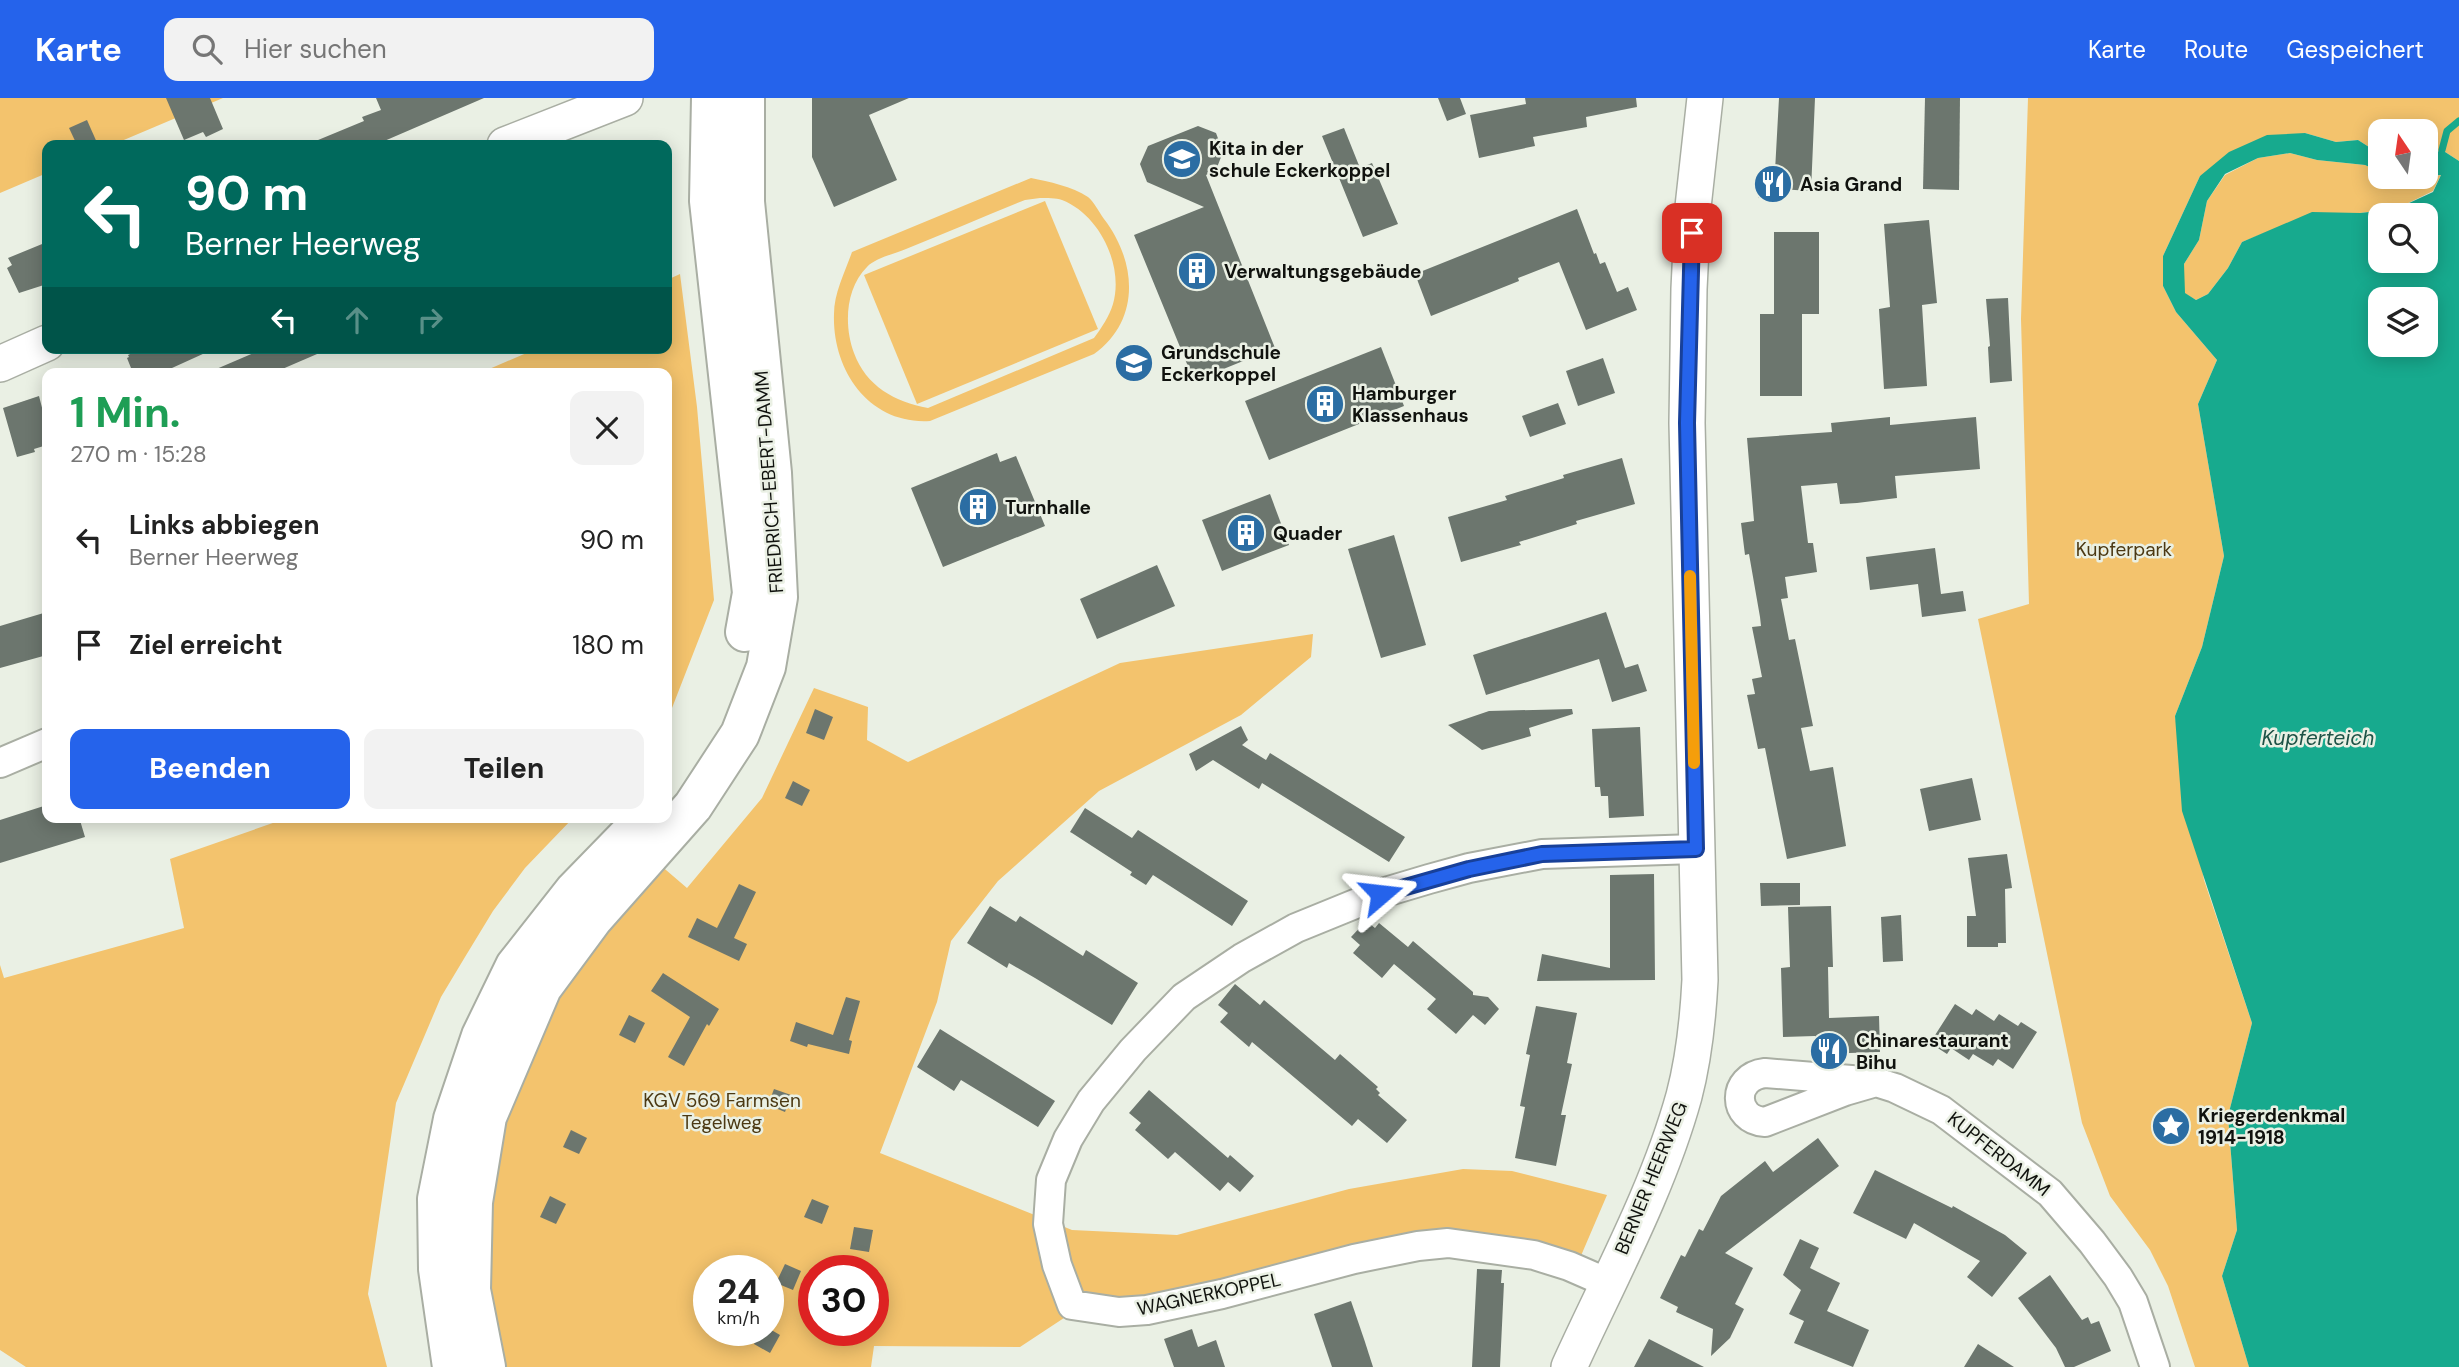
<!DOCTYPE html>
<html lang="de">
<head>
<meta charset="utf-8">
<style>
	:root { --surface:#fff; --page:#f2f2f2; --text:#222; --muted:#767676; --accent:#2563eb }
	body { margin:0; font-family:"DM Sans",sans-serif; background:var(--page); color:var(--text); height:100vh; display:flex; flex-direction:column; font-size:26px; white-space:nowrap }
	* { box-sizing:border-box; margin:0 }
	p { font-size:23px; color:var(--muted) }
	.icon { flex:none; width:38px; height:38px; fill:none; stroke:currentColor; stroke-width:2; stroke-linecap:round; stroke-linejoin:round }
	.map { position:relative; flex:1; overflow:hidden }
	.panel { position:absolute; left:42px; top:270px; width:630px; height:455px; display:flex; flex-direction:column; background:var(--surface); border-radius:14px; box-shadow:0 4px 18px #0003 }
	.panel>* { flex:none }
	.banner { position:absolute; left:42px; top:42px; width:630px; height:214px; border-radius:14px; box-shadow:0 4px 18px #0003; background:#00695c; color:#fff; overflow:hidden }
	.needle { width:46px; rotate:347deg }
	.controls { position:absolute; left:2368px; top:21px; display:grid; gap:14px }
	.controls a { display:grid; place-items:center; width:70px; height:70px; border-radius:14px; background:var(--surface); box-shadow:0 4px 18px #0003; font-size:35px }
	.speed { position:absolute; left:693px; top:1157px; display:flex; gap:14px; font-size:35px; font-weight:700; text-align:center }
	.speed>* { display:grid; place-content:center; width:91px; height:91px; border-radius:50%; background:var(--surface); box-shadow:0 4px 18px #0003; line-height:1 }
	.speed small { font-size:18px; font-weight:400 }
	.speed .limit { border:10px solid #d22; background:#fff; color:#111 }
	.pin { position:absolute; display:grid; place-items:center; width:60px; height:60px; color:#fff; margin:-30px; border-radius:14px; box-shadow:0 4px 10px #0006 }
	.me { position:absolute; width:77px; margin:-38px; rotate:73deg; stroke-linejoin:round; filter:drop-shadow(0 0 5px #0008) }
	.turn { display:flex; align-items:center; gap:24px; height:147px; padding:0 28px; font-size:32px }
	.turn .icon { width:91px; height:91px; stroke-width:2.5 }
	.turn b { display:block; font-size:49px; line-height:60px }
	.lanes { display:flex; align-items:center; height:66px; padding:0 28px; background:#0003; justify-content:center; gap:35px; direction:ltr }
	.lanes .off { opacity:.35 }
	.round { display:grid; place-items:center; flex:none; width:74px; height:74px; border-radius:14px; background:var(--page) }
	.headline { display:flex; align-items:center; justify-content:space-between; height:119px; padding:0 28px }
	h1 { font-size:42px; font-weight:700; line-height:52px; color:#1e9e55 }
	.button { display:flex; gap:14px; margin-top:auto; padding:14px 28px }
	.button a { flex:1; height:80px; border-radius:14px; background:var(--accent); color:#fff; font-size:28px; font-weight:700; line-height:80px; text-align:center }
	.button a+a { background:var(--page); color:var(--text) }
	ul { padding:0; list-style:none }
	li { display:flex; align-items:center; gap:21px; height:105px; padding:0 28px }
	li div { flex:1 }
	li b { display:block; font-size:26px }
	li em { font-style:normal }
	header { display:flex; align-items:center; gap:42px; box-sizing:border-box; height:98px; padding:0 35px; background:var(--accent); color:#fff }
	header strong { font-size:33px }
	nav { display:flex; gap:38px; margin-inline-start:auto; font-size:24px }
	.search { width:490px; height:63px; background:var(--page); display:flex; align-items:center; gap:18px; box-sizing:border-box; padding:0 24px; border-radius:14px; color:var(--muted); font-size:26px }
	.map>svg:first-child { display:block }
	.green { fill:#f3c36d; fill-rule:evenodd }
	.water { fill:#17aa8e; fill-rule:evenodd }
	.lines { fill:none; stroke-linecap:round; stroke-linejoin:round }
	.stream { stroke:#17aa8e; stroke-width:7 }
	.building { fill:#6c766e }
	.minor-casing { stroke:#a9aea3; stroke-width:32 }
	.tertiary-casing { stroke:#a9aea3; stroke-width:38 }
	.secondary-casing { stroke:#a9aea3; stroke-width:42 }
	.minor { stroke:#fff; stroke-width:28 }
	.tertiary { stroke:#fff; stroke-width:35 }
	.secondary { stroke:#fff; stroke-width:38 }
	.route-casing { stroke:#184099; stroke-width:18 }
	.route { stroke:#2563eb; stroke-width:12 }
	.slow { stroke:#f59e0b; stroke-width:12 }
	.labels { text-anchor:middle; dominant-baseline:central; stroke-width:5; stroke-linejoin:round; paint-order:stroke }
	.poi-label { font-size:19px; font-weight:bold; fill:#10120e; stroke:#eaf0e4; text-anchor:start }
	.street-label { font-size:19px; fill:#10120e; stroke:#eaf0e4 }
	.park-label { font-size:19px; fill:#4c3913; stroke:#eaf0e4 }
	.water-label { font-size:21px; font-style:italic; fill:#1d5246; stroke:#eaf0e4 }
</style>
</head>
<body>
<header>
<strong>Karte</strong>
<div class="search"><svg class="icon" aria-label="search" viewBox="0 0 24 24"><circle cx="10" cy="10" r="6"/><path d="M15 15l6 6"/></svg>Hier suchen</div>
<nav><a>Karte</a><a>Route</a><a>Gespeichert</a></nav>
</header>
<div class="map">
<svg width="2459" height="1269" viewBox="0 0 2459 1269">
	<rect width="100%" height="100%" fill="#eaf0e4"/>
	<g class="green">
		<polygon points="0,0 223,0 112,47 47,47 47,75 0,95"/>
		<polygon points="2028,0 2459,0 2459,63 2442,52 2426,58 2426,33 2380,33 2380,56 2358,42 2336,44 2305,35 2200,78 2163,158 2163,188 2176,214 2217,262 2198,306 2224,458 2202,549 2175,618 2204,782 2252,925 2228,1018 2237,1132 2222,1178 2249,1269 2195,1269 2168,1188 2150,1152 2110,1098 2082,1025 1978,521 2029,506 2021,221"/>
		<polygon points="2290,55 2317,62 2365,67 2380,74 2380,79 2388,79 2399,84 2441,77 2433,93 2396,111 2360,115 2272,132 2242,144 2228,170 2208,196 2196,202 2184,195 2184,166 2199,142 2207,103 2225,77 2258,60"/>
		<path d="M1031,80C1049,84 1072,88 1088,99C1094,104 1099,114 1104,121C1137,164 1141,222 1094,256L930,323C869,327 832,272 834,216C834,195 845,174 852,154ZM1040,100C1047,100 1056,100 1062,102C1100,117 1124,168 1113,206C1109,219 1102,229 1094,240L928,310C895,304 866,288 854,255C844,228 845,191 867,169C875,160 894,156 906,151C946,135 985,118 1025,102Z"/>
		<polygon points="1045,103 1098,231 917,306 864,177"/>
		<polygon points="680,176 697,309 714,502 672,610 667,616 667,275 480,275 538,250 667,250 667,182"/>
		<path d="M1313,536L1311,559L1241,617L1099,693L998,783L951,843L937,904L880,1055L1072,1132L1177,1137L1349,1091L1463,1071L1512,1073L1607,1097L1571,1181L1541,1165L1418,1159L1070,1216L1020,1249L874,1248L871,1269H497L485,1170L501,1025L569,876L659,766L687,790L762,700L814,590L868,609L867,642L908,664L1120,565ZM709,1172H768V1232H709ZM814,1172H873V1232H814Z"/>
		<polygon points="290,719 574,719 525,770 493,813 465,859 441,899 396,1005 368,1196 387,1269 26,1269 0,1252 0,867 4,880 184,830 170,761"/>
	</g>
	<path class="water" d="M2305,35L2336,44L2358,42L2380,56V74L2365,67L2317,62L2290,55L2258,60L2225,76L2207,103L2199,142L2184,166L2185,195L2196,202L2208,196L2228,170L2242,144L2312,114L2360,115L2396,111L2433,94L2441,77L2426,78V58L2442,52L2459,63V1269H2249L2222,1178L2237,1132L2228,1018L2252,925L2182,713L2175,618L2202,549L2224,458L2198,306L2217,262L2176,214L2163,188V158L2200,78L2229,54L2267,37ZM2380,117H2426V163H2380ZM2380,201H2426V247H2380Z"/>
	<g class="lines">
		<polyline class="stream" points="2442,52 2447,33 2459,23"/>
	</g>
	<g class="building">
		<polygon points="166,0 210,0 223,31 206,39 203,34 184,42"/>
		<polygon points="376,0 484,0 375,47 306,47 364,23 362,19 381,12"/>
		<polygon points="812,0 909,0 869,17 897,82 834,109 812,59"/>
		<polygon points="1438,0 1460,0 1466,16 1447,23"/>
		<polygon points="1525,0 1636,0 1637,9 1586,19 1587,29 1533,39 1535,48 1479,60 1470,17 1526,6"/>
		<polygon points="1779,0 1815,0 1811,93 1779,91 1779,101 1758,100 1759,72 1775,73"/>
		<polygon points="1925,0 1960,0 1959,92 1923,91"/>
		<polygon points="87,22 98,47 77,47 69,30"/>
		<polygon points="1198,28 1216,35 1223,54 1216,72 1206,77 1275,250 1194,283 1134,137 1204,109 1147,84 1140,66 1148,48"/>
		<polygon points="1344,30 1360,70 1372,65 1398,126 1363,139 1322,38"/>
		<polygon points="1577,111 1594,156 1596,155 1600,166 1605,164 1617,194 1628,189 1637,212 1586,232 1559,164 1518,180 1519,183 1431,218 1415,176"/>
		<polygon points="1929,122 1937,205 1922,207 1927,288 1884,291 1879,211 1890,209 1884,126"/>
		<polygon points="1774,134 1819,134 1819,216 1802,216 1802,298 1760,298 1760,216 1774,216"/>
		<polygon points="47,144 47,186 19,195 7,170 12,167 8,160"/>
		<polygon points="2008,200 2012,283 1990,285 1988,249 1990,248 1986,201"/>
		<polygon points="1381,249 1404,308 1269,362 1245,303"/>
		<polygon points="143,250 216,250 161,275 133,275 127,260 129,259 128,257"/>
		<polygon points="265,250 331,250 273,275 207,275"/>
		<polygon points="1603,260 1615,295 1578,308 1566,273"/>
		<polygon points="39,298 47,329 47,347 34,351 35,354 17,359 3,310"/>
		<polygon points="1558,305 1566,326 1530,339 1522,318"/>
		<polygon points="1890,319 1890,327 1976,319 1980,371 1895,378 1897,400 1857,405 1840,406 1837,385 1801,388 1808,445 1813,445 1817,474 1785,479 1788,500 1781,501 1789,542 1795,541 1813,628 1801,630 1810,673 1833,669 1846,748 1787,761 1765,650 1758,651 1747,597 1755,596 1752,581 1762,579 1752,529 1761,528 1760,519 1749,456 1745,457 1741,425 1754,423 1747,340 1832,334 1831,325"/>
		<polygon points="997,355 1000,364 1016,358 1045,428 943,469 911,390"/>
		<polygon points="1622,360 1635,406 1576,423 1577,426 1519,444 1521,447 1461,464 1448,419 1507,402 1505,398 1564,380 1563,377"/>
		<polygon points="1270,396 1289,447 1222,473 1202,422"/>
		<polygon points="1394,437 1426,547 1381,560 1348,451"/>
		<polygon points="1935,450 1941,496 1963,493 1966,513 1922,519 1918,486 1870,492 1866,459"/>
		<polygon points="1157,467 1175,508 1097,541 1080,501"/>
		<polygon points="47,514 47,557 0,570 0,528"/>
		<polygon points="1606,514 1625,570 1638,566 1647,593 1612,604 1599,561 1486,597 1473,557"/>
		<polygon points="815,611 833,619 824,642 806,635"/>
		<polygon points="1572,611 1573,616 1529,630 1531,638 1482,652 1448,627 1489,613"/>
		<polygon points="1241,628 1248,642 1242,647 1266,662 1270,655 1405,739 1389,764 1262,685 1259,691 1213,662 1196,673 1189,656"/>
		<polygon points="1640,629 1644,718 1609,720 1608,698 1601,698 1600,689 1595,689 1592,631"/>
		<polygon points="1972,680 1981,722 1929,733 1920,691"/>
		<polygon points="793,683 810,692 802,708 785,700"/>
		<polygon points="47,707 47,719 79,719 85,739 0,765 0,722"/>
		<polygon points="1085,710 1132,740 1138,732 1248,803 1232,828 1153,777 1146,787 1130,777 1132,774 1072,735 1070,734"/>
		<polygon points="2007,756 2012,790 2005,791 2006,845 1998,845 1998,849 1967,849 1967,818 1976,818 1968,760"/>
		<polygon points="1654,776 1655,882 1537,883 1542,856 1610,870 1610,777"/>
		<polygon points="1760,785 1800,785 1800,807 1761,808"/>
		<polygon points="739,786 756,794 734,840 747,846 739,863 688,839 697,820 717,830"/>
		<polygon points="990,808 1016,824 1020,818 1083,858 1086,852 1138,885 1112,927 1035,880 1009,865 1007,870 967,845"/>
		<polygon points="1831,808 1833,869 1828,869 1829,920 1879,918 1880,954 1819,956 1815,938 1783,939 1781,870 1790,869 1788,809"/>
		<polygon points="1901,817 1903,863 1883,864 1881,819"/>
		<polygon points="1366,823 1375,830 1379,825 1408,849 1413,843 1473,894 1473,897 1488,899 1499,911 1485,927 1473,917 1456,936 1427,911 1436,901 1394,866 1382,880 1353,855 1360,847 1351,839"/>
		<polygon points="663,875 719,911 709,928 707,926 684,968 668,959 690,919 651,893"/>
		<polygon points="1235,886 1260,907 1264,902 1335,962 1340,956 1378,989 1376,991 1380,995 1378,997 1407,1022 1387,1045 1358,1021 1352,1028 1252,944 1249,949 1220,924 1228,915 1218,907"/>
		<polygon points="846,899 860,903 849,942 852,943 849,956 808,946 807,949 790,943 796,924 833,937"/>
		<polygon points="1955,906 1972,917 1976,911 1994,923 1999,916 2018,928 2021,924 2037,934 2013,971 1998,961 1993,968 1973,956 1969,962 1951,950 1947,956 1930,945"/>
		<polygon points="1536,908 1577,915 1567,965 1572,966 1561,1017 1566,1017 1556,1068 1515,1060 1525,1009 1520,1008 1530,957 1526,956"/>
		<polygon points="629,917 645,925 635,945 619,937"/>
		<polygon points="940,931 1055,1003 1038,1029 961,982 954,993 917,969"/>
		<polygon points="774,991 791,997 785,1014 768,1007"/>
		<polygon points="1149,992 1228,1060 1230,1057 1254,1078 1240,1094 1228,1084 1220,1093 1175,1054 1168,1061 1135,1032 1141,1025 1129,1015"/>
		<polygon points="571,1032 587,1040 579,1056 563,1049"/>
		<polygon points="1818,1040 1839,1068 1725,1155 1753,1170 1735,1206 1744,1211 1730,1240 1711,1258 1713,1231 1676,1214 1678,1209 1660,1200 1681,1157 1685,1159 1699,1131 1703,1133 1721,1098 1765,1063 1773,1074"/>
		<polygon points="1875,1072 1952,1110 1953,1108 2005,1137 2027,1155 1992,1199 1967,1179 1980,1163 1914,1125 1906,1141 1853,1115"/>
		<polygon points="550,1098 566,1106 556,1126 540,1119"/>
		<polygon points="812,1101 829,1108 822,1126 804,1119"/>
		<polygon points="854,1129 873,1132 869,1154 850,1151"/>
		<polygon points="1800,1141 1819,1150 1810,1170 1840,1185 1827,1213 1869,1232 1853,1269 1794,1245 1804,1223 1789,1216 1801,1192 1783,1177"/>
		<polygon points="785,1166 801,1173 793,1192 776,1185"/>
		<polygon points="1477,1171 1502,1172 1501,1185 1504,1185 1500,1269 1472,1269"/>
		<polygon points="2050,1177 2082,1222 2088,1219 2091,1226 2099,1223 2111,1253 2074,1269 2065,1269 2056,1250 2018,1200"/>
		<polygon points="1351,1203 1365,1244 1373,1269 1332,1269 1314,1216"/>
		<polygon points="768,1230 780,1237 770,1255 754,1246 761,1232"/>
		<polygon points="1192,1231 1198,1249 1216,1242 1225,1269 1174,1269 1164,1241"/>
		<polygon points="1649,1241 1704,1269 1634,1269"/>
		<polygon points="1978,1246 2014,1269 1964,1269"/>
	</g>
	<g class="lines">
		<g class="minor-casing">
			<g id="minor">
				<polyline points="0,665 47,645"/>
				<path d="M1876,984L1845,993L1765,1024C1732,1022 1731,979 1765,975L1876,984L1895,990L1941,1012L2050,1095L2092,1144L2118,1179L2133,1204L2155,1269"/>
				<polyline points="1608,1185 1569,1168 1534,1157 1448,1145 1418,1148 1354,1161 1222,1196 1147,1212 1119,1214 1072,1207 1057,1167 1048,1126 1051,1082 1068,1041 1091,1003 1133,952 1184,899 1242,860 1296,830 1382,795 1429,781 1469,770 1542,756 1696,751"/>
			</g>
		</g>
		<g class="tertiary-casing">
			<g id="tertiary">
				<polyline points="505,47 625,0"/>
				<polyline points="0,266 47,245"/>
				<path d="M1569,1269C1609,1181 1658,1092 1684,998C1694,960 1698,921 1700,882L1687,325L1689,191L1693,109L1705,0"/>
			</g>
		</g>
		<g class="secondary-casing">
			<g id="secondary">
				<polyline points="711,0 709,103 752,495 745,534"/>
				<polyline points="452,1269 438,1171 437,1101 453,1021 481,938 515,868 574,793 646,719"/>
				<polyline points="486,1269 471,1192 473,1104 487,1019 542,890 593,821 693,708 740,636 766,569 778,499 772,375 745,104 745,0"/>
			</g>
		</g>
		<use href="#minor" class="minor"/>
		<use href="#tertiary" class="tertiary"/>
		<use href="#secondary" class="secondary"/>
	</g>
	<g class="lines">
		<g class="route-casing">
			<polyline id="route" points="1381,796 1469,771 1542,756 1696,751 1687,325 1692,135"/>
		</g>
		<use href="#route" class="route"/>
		<polyline class="slow" points="1690,478 1694,665"/>
	</g>
	<defs>
		<g id="school-disc" transform="scale(2.0125)"><circle r="9.5" fill="#2b6da3" stroke="#eaf0e4"/><path d="M0-5L7-2L0 1L-7-2ZM-4 1L0 2.5L4 1V4Q0 6-4 4Z" fill="#fff"/></g>
		<g id="restaurant-disc" transform="scale(2.0125)"><circle r="9.5" fill="#2b6da3" stroke="#eaf0e4"/><path d="M-5-6h1v4h1v-4h1v4h1v-4h1v5L-1.5 .5V6h-2V.5L-5-1ZM5-6V6H3V1.5H1.5Q1.5-4 5-6Z" fill="#fff"/></g>
		<g id="building-disc" transform="scale(2.0125)"><circle r="9.5" fill="#2b6da3" stroke="#eaf0e4"/><path d="M-4-6H4V6H1V3H-1V6H-4ZM-2.5-4.3h1.7v1.8h-1.7ZM.8-4.3h1.7v1.8H.8ZM-2.5-1h1.7V.8h-1.7ZM.8-1h1.7V.8H.8Z" fill="#fff"/></g>
		<g id="sight-disc" transform="scale(2.0125)"><circle r="9.5" fill="#2b6da3" stroke="#eaf0e4"/><path d="M0-6L1.8-2.2L6-1.7L2.9 1.2L3.7 5.4L0 3.3L-3.7 5.4L-2.9 1.2L-6-1.7L-1.8-2.2Z" fill="#fff"/></g>
	</defs>
	<g fill-rule="evenodd">
		<use href="#school-disc" x="1182" y="61"/>
		<use href="#restaurant-disc" x="1773" y="86"/>
		<use href="#building-disc" x="1197" y="173"/>
		<use href="#school-disc" x="1134" y="265"/>
		<use href="#building-disc" x="1325" y="306"/>
		<use href="#building-disc" x="978" y="409"/>
		<use href="#building-disc" x="1246" y="435"/>
		<use href="#restaurant-disc" x="1829" y="953"/>
		<use href="#sight-disc" x="2171" y="1028"/>
	</g>
	<g class="labels">
		<g class="poi-label">
			<text x="1209" y="50">Kita in der<tspan x="1209" dy="22">schule Eckerkoppel</tspan></text>
			<text x="1800" y="86">Asia Grand</text>
			<text x="1224" y="173">Verwaltungsgebäude</text>
			<text x="1161" y="254">Grundschule<tspan x="1161" dy="22">Eckerkoppel</tspan></text>
			<text x="1352" y="295">Hamburger<tspan x="1352" dy="22">Klassenhaus</tspan></text>
			<text x="1005" y="409">Turnhalle</text>
			<text x="1273" y="435">Quader</text>
			<text x="1856" y="942">Chinarestaurant<tspan x="1856" dy="22">Bihu</tspan></text>
			<text x="2198" y="1017">Kriegerdenkmal<tspan x="2198" dy="22">1914-1918</tspan></text>
		</g>
		<g class="street-label">
			<text transform="translate(769 384) rotate(-94)">FRIEDRICH-EBERT-DAMM</text>
			<text transform="translate(1999 1056) rotate(38)">KUPFERDAMM</text>
			<text transform="translate(1651 1080) rotate(-68)">BERNER HEERWEG</text>
			<text transform="translate(1209 1196) rotate(-12)">WAGNERKOPPEL</text>
		</g>
		<g class="park-label">
			<text x="2124" y="451">Kupferpark</text>
			<text x="722" y="1002">KGV 569 Farmsen<tspan x="722" dy="22">Tegelweg</tspan></text>
		</g>
		<g class="water-label">
			<text x="2318" y="640">Kupferteich</text>
		</g>
	</g>
</svg>
<div class="controls">
<a><svg class="needle" viewBox="-14 -14 28 28"><path d="M0-13l5 13h-10z" fill="#e53935"/><path d="M0 13l5-13h-10z" fill="#767676"/></svg></a>
<a><svg class="icon" aria-label="search" viewBox="0 0 24 24"><circle cx="10" cy="10" r="6"/><path d="M15 15l6 6"/></svg></a>
<a><svg class="icon" aria-label="layers" viewBox="0 0 24 24"><path d="M12 4l9 5-9 5-9-5zM3 14l9 5 9-5"/></svg></a>
</div>
<div class="speed"><div>24<small>km/h</small></div><div class="limit">30</div></div>
<div class="pin" style="left:1692px;top:135px;background:#d93025"><svg class="icon" aria-label="arrive" viewBox="0 0 24 24"><path d="M6 21V4h12l-3 4 3 4H6"/></svg></div>
<svg class="me" style="left:1381px;top:796px" viewBox="-20 -20 40 40"><path d="M0-17L14 15 0 8-14 15z" fill="#2563eb" stroke="#fff" stroke-width="4"/></svg>
<div class="banner">
<div class="turn"><svg class="icon" aria-label="left" viewBox="0 0 24 24"><path d="M17 20v-9H6M10 6l-5 5 5 5"/></svg><div><b>90 m</b>Berner Heerweg</div></div>
<div class="lanes"><svg class="icon" aria-label="left" viewBox="0 0 24 24"><path d="M17 20v-9H6M10 6l-5 5 5 5"/></svg><svg class="icon off" aria-label="ahead" viewBox="0 0 24 24"><path d="M12 20V5M6 11l6-6 6 6"/></svg><svg class="icon off" aria-label="right" viewBox="0 0 24 24"><path d="M7 20v-9h11M14 6l5 5-5 5"/></svg></div>
</div>
<section class="panel">
<div class="headline"><div><h1>1 Min.</h1><p>270 m · 15:28</p></div><a class="round"><svg class="icon" aria-label="close" viewBox="0 0 24 24"><path d="M6 6l12 12M18 6L6 18"/></svg></a></div>
<ul>
<li><svg class="icon" aria-label="left" viewBox="0 0 24 24"><path d="M17 20v-9H6M10 6l-5 5 5 5"/></svg><div><b>Links abbiegen</b><p>Berner Heerweg</p></div><em>90 m</em></li>
<li><svg class="icon" aria-label="arrive" viewBox="0 0 24 24"><path d="M6 21V4h12l-3 4 3 4H6"/></svg><div><b>Ziel erreicht</b></div><em>180 m</em></li>
</ul>
<div class="button"><a>Beenden</a><a>Teilen</a></div>
</section>
</div>
</body>
</html>
